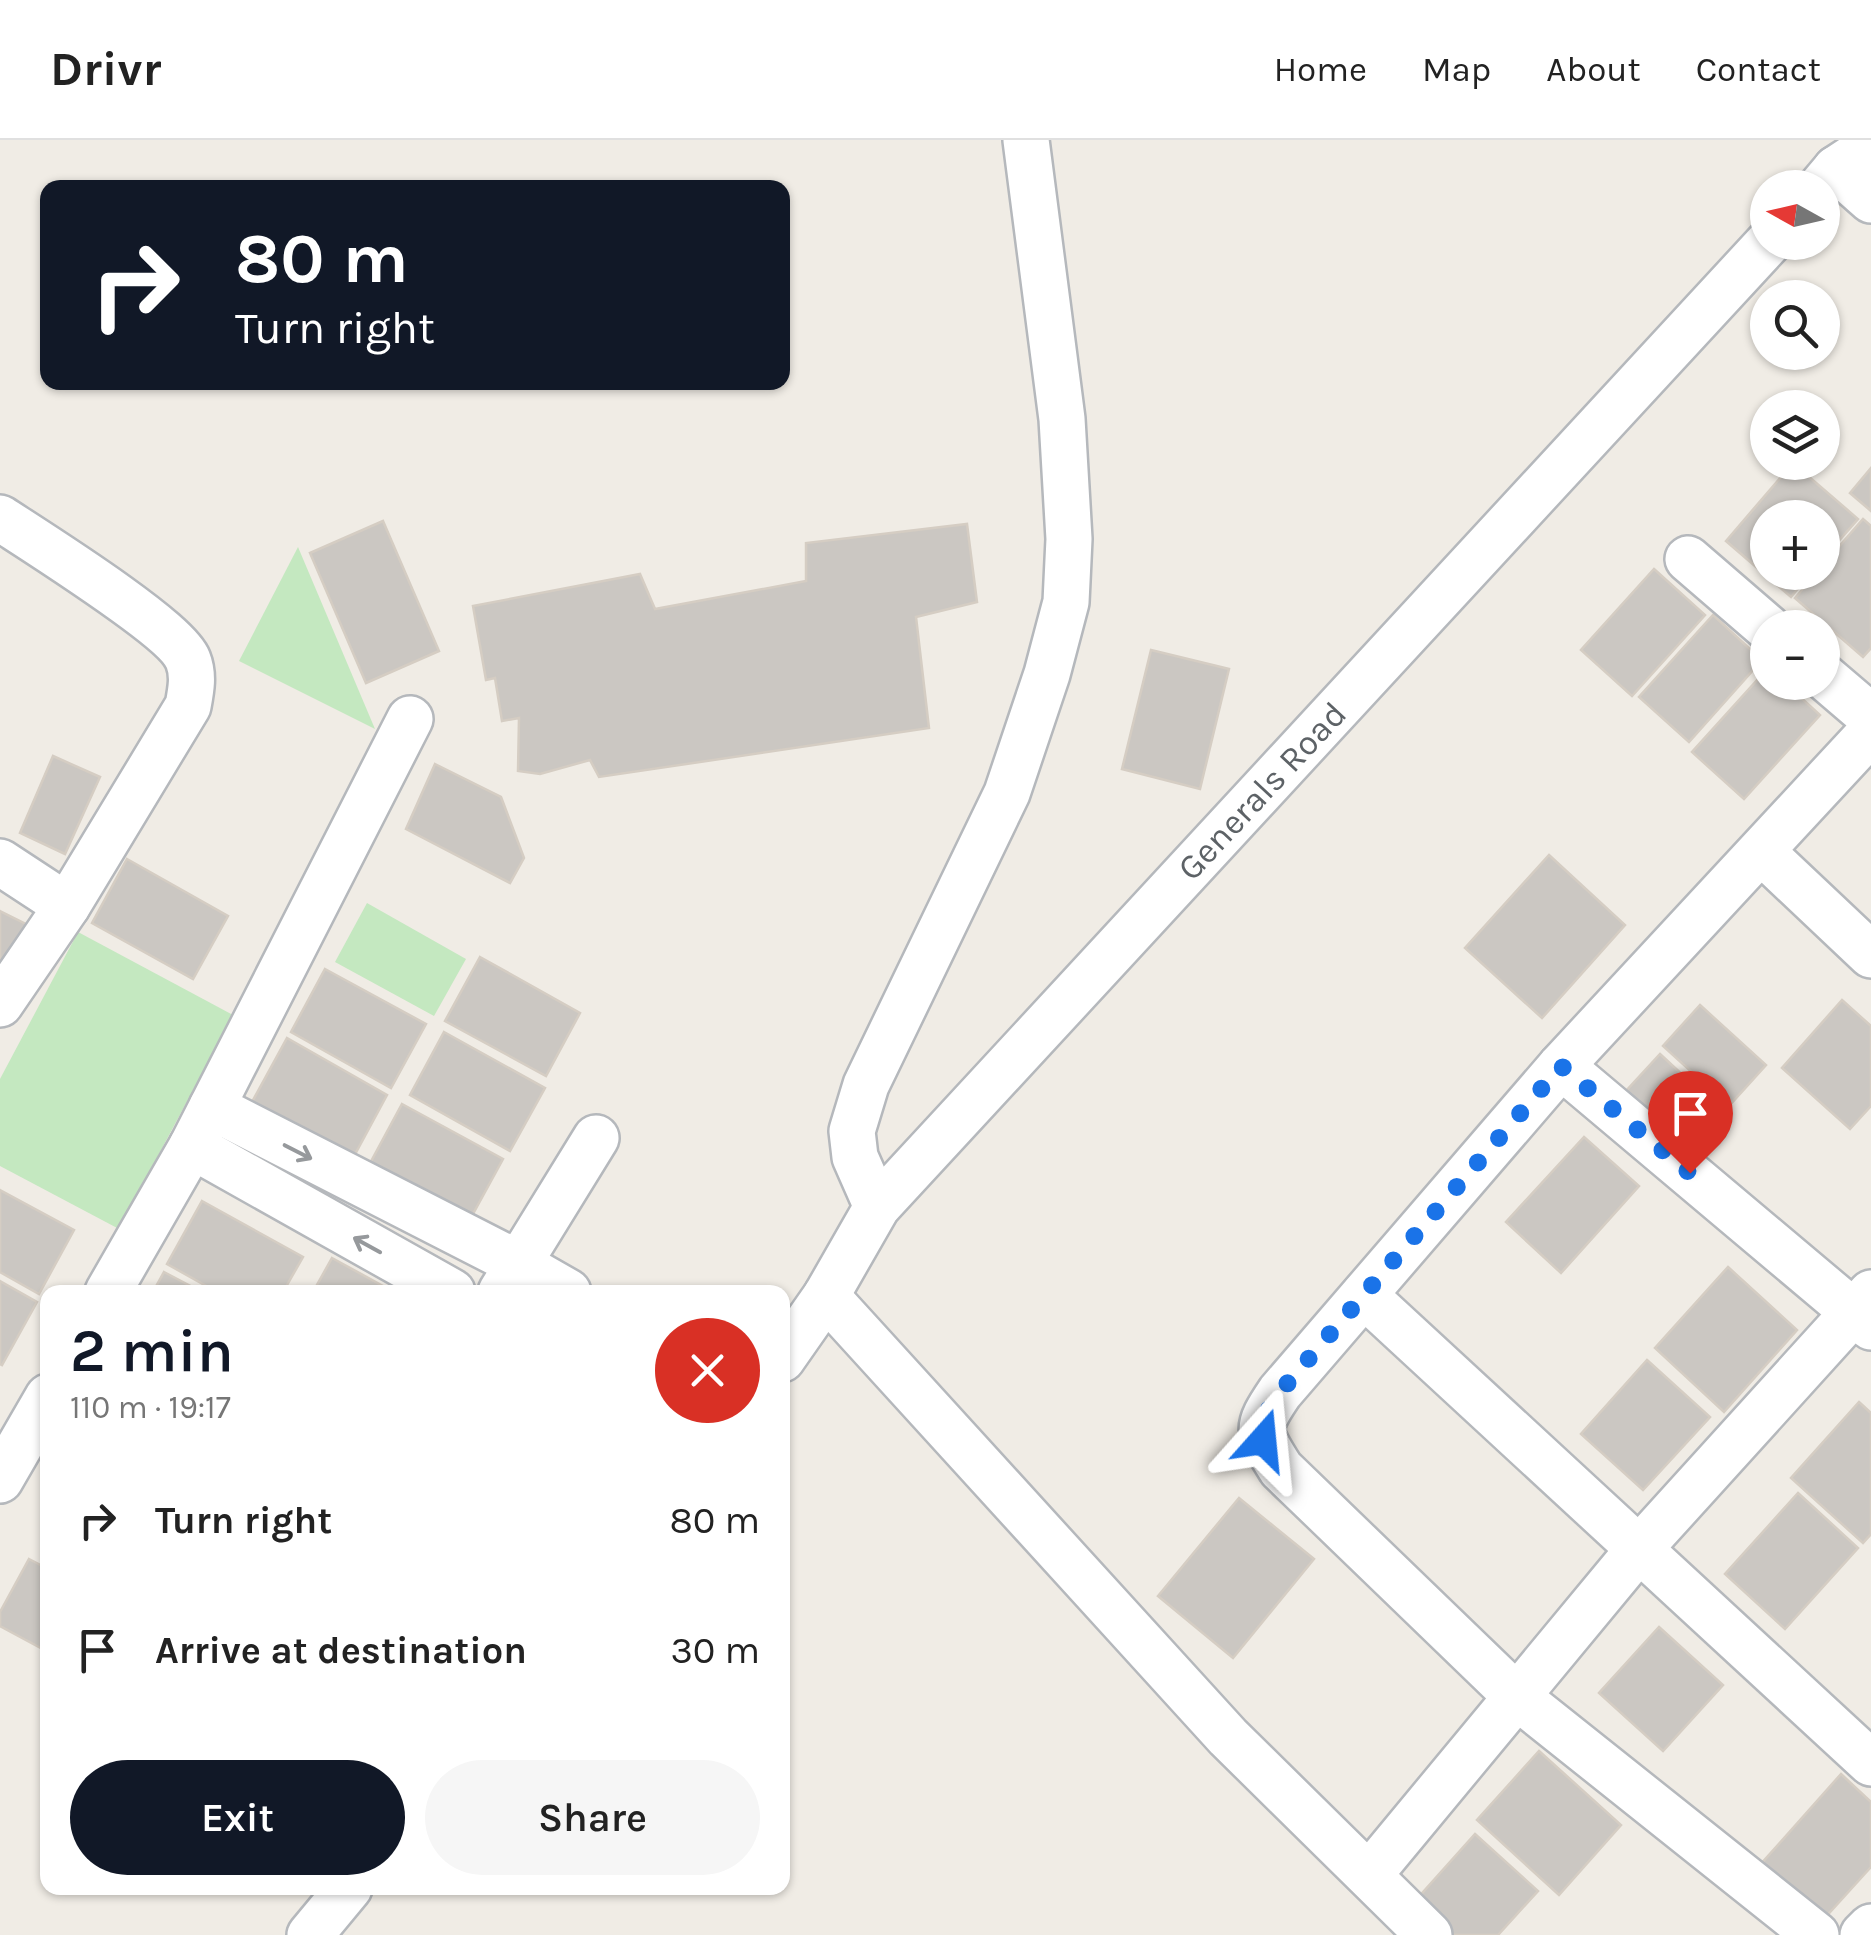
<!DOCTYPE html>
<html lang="en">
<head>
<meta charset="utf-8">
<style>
	:root { --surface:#fff; --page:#f6f6f6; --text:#222; --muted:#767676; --line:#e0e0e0; --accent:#111827 }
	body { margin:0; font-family:Karla,sans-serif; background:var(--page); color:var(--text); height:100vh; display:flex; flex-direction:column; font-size:38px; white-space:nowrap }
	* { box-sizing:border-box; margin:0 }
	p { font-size:32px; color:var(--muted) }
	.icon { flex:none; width:55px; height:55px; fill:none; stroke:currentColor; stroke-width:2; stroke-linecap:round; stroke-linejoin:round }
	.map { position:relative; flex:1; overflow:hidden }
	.side { position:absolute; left:40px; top:1145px; width:750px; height:610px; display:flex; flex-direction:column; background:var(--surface); border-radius:20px; box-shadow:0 2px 8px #0004 }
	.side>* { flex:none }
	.banner { position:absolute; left:40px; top:40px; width:750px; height:210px; border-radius:20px; box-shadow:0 2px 8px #0004; background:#111827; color:#fff; overflow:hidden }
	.needle { width:65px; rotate:278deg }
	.fabs { position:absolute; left:1750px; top:30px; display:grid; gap:20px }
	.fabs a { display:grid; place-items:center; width:90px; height:90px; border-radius:50%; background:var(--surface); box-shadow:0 2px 8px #0004; font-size:50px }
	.pin { position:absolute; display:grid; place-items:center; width:85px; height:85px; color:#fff; margin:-102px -42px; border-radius:50% 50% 50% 0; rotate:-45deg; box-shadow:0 0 10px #0007 }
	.pin .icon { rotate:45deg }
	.me { position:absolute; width:110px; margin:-55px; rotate:18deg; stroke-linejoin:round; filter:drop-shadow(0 0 8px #0008) }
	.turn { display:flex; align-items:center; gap:35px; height:210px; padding:0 30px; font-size:45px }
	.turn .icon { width:130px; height:130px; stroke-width:2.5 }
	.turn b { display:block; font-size:70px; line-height:85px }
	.round { display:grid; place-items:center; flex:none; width:105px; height:105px; border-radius:52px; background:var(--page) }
	.headline { display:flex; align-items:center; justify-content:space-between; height:170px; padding:0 30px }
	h1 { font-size:60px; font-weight:600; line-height:75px; color:var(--accent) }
	.primary-button { display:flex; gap:20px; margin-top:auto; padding:20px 30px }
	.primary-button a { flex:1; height:115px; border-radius:60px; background:var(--accent); color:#fff; font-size:40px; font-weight:600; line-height:115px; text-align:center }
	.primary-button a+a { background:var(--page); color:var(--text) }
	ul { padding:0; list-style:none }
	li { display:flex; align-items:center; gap:30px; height:130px; padding:0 30px }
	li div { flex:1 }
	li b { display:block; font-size:38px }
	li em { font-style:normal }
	header { display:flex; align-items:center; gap:60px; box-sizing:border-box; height:140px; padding:0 50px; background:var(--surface); border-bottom:2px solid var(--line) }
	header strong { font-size:48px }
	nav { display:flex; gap:55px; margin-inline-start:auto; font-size:35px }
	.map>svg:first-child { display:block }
	.green { fill:#c4e8c0 }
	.building { fill:#cbc7c2; stroke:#d5cdc3; stroke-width:2.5 }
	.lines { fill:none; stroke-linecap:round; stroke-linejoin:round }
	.minor-casing { stroke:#b5b8bc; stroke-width:50 }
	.minor { stroke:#fff; stroke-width:45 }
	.oneway { stroke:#96999c }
	.route { stroke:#1a73e8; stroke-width:18; stroke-dasharray:0 32.4 }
	.labels { text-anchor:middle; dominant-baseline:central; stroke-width:8; stroke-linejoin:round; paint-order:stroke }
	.street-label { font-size:35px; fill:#5d6266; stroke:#fff }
</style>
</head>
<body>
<header>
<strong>Drivr</strong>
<nav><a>Home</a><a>Map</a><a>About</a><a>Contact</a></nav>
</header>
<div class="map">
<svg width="1871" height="1795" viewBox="0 0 1871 1795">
	<rect width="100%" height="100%" fill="#f0ece5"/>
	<g class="green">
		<polygon points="298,407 375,589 239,521"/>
		<polygon points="367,763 466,819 434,876 335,822"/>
		<polygon points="78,792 233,875 119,1089 0,1026 0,939"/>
	</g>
	<g class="building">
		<polygon points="1793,323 1858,379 1822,420 1822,378 1768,378 1768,432 1812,432 1791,457 1726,401"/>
		<polygon points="1871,328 1871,371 1850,353"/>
		<polygon points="1863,379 1871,386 1871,508 1863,517 1795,458 1817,432 1822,432 1822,426"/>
		<polygon points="383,381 439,511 366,543 310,413"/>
		<polygon points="967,384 977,462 916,477 929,588 599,637 590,620 540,634 518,631 519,578 502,581 495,538 486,540 473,466 640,434 655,469 806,441 806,403"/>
		<polygon points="1654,429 1705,475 1632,556 1581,510"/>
		<polygon points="1713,475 1762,520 1689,602 1639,557"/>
		<polygon points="1151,510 1229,529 1200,649 1122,629"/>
		<polygon points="1768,528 1768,542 1784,542 1820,575 1744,659 1692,612"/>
		<polygon points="53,616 100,637 65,714 20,693"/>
		<polygon points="435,624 501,657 524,718 510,743 406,689"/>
		<polygon points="1549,715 1625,785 1542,878 1465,808"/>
		<polygon points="127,719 228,776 193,839 92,783"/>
		<polygon points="0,771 38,790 0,826"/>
		<polygon points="480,817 580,873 546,936 445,881"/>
		<polygon points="325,829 426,884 391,948 291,892"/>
		<polygon points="1842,860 1871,886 1871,966 1850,989 1782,928"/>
		<polygon points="1700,865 1766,925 1729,966 1663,906"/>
		<polygon points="444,892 545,948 510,1011 410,955"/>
		<polygon points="287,898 387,955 353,1018 252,962"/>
		<polygon points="1660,914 1726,975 1694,1013 1626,951"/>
		<polygon points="402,964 503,1019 468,1083 368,1027"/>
		<polygon points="1584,997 1639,1046 1561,1133 1506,1082"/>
		<polygon points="0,1050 74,1090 39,1154 0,1132"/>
		<polygon points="202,1061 303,1117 283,1152 217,1152 167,1124"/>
		<polygon points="332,1118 394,1152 313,1152"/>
		<polygon points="1728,1127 1797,1190 1724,1272 1655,1208"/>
		<polygon points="164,1132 202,1152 153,1152"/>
		<polygon points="0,1141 37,1162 2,1225 0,1224"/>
		<polygon points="1647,1220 1710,1277 1643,1350 1581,1294"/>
		<polygon points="1859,1262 1871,1273 1871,1394 1863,1403 1791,1338"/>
		<polygon points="1798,1353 1858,1408 1785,1489 1725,1434"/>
		<polygon points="1239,1358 1314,1419 1233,1518 1158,1456"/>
		<polygon points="29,1419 48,1429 48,1512 0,1486 0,1472"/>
		<polygon points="1659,1487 1723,1545 1663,1611 1599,1553"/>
		<polygon points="1539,1611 1621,1685 1559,1755 1477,1680"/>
		<polygon points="1841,1634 1871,1662 1871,1727 1822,1781 1760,1725"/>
		<polygon points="1475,1694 1538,1751 1498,1795 1453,1795 1416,1760"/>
	</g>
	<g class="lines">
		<g class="minor-casing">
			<g id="minor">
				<polyline points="1836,29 1871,60"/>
				<polyline points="1820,48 1836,29 1871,6"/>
				<path d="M0,378C35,401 176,489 188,520C194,535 191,550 188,566L67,766L0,864"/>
				<polyline points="1688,419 1768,488"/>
				<polyline points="1822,535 1871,577"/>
				<polyline points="1762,712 1871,815"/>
				<polyline points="0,722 67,766"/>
				<polyline points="1561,926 1871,1187"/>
				<polyline points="212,967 519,1124 568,1152"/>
				<polyline points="192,1006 452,1152"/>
				<polyline points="877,1067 855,1017 852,991 866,945 1007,653 1047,534 1066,462 1069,399 1062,279 1026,0"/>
				<polyline points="108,1152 192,1006 410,579"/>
				<polyline points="501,1152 596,998"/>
				<polyline points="1364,1155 1871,1623"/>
				<polyline points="826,1156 1228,1597 1429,1795"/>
				<polyline points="782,1219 826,1156 877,1067 1769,102"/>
				<polyline points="0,1340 48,1257"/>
				<polyline points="1369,1735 1639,1409 1871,1153"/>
				<polyline points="310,1795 349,1748"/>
				<path d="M1816,1795L1515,1555L1281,1329C1257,1291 1255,1289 1280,1252L1561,926L1871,592"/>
				<polyline points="1863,1795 1871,1787"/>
			</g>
		</g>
		<use href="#minor" class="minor"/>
	</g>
	<defs><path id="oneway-shaft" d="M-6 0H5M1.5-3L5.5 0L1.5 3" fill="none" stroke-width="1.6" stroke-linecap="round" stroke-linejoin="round" transform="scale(2.5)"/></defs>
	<g class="oneway">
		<use href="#oneway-shaft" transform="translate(298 1012) rotate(27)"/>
		<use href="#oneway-shaft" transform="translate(367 1105) rotate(-151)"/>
	</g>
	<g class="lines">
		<polyline class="route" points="1263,1300 1262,1280 1280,1252 1561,926 1690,1033"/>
	</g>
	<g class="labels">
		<g class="street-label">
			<text transform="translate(1262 651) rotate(-47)">Generals Road</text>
		</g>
	</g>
</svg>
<div class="fabs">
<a><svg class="needle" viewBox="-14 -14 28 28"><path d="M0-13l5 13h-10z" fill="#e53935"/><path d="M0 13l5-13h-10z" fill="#767676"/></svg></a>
<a><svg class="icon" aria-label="search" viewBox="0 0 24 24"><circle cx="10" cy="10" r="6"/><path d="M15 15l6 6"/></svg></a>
<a><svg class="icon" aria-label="layers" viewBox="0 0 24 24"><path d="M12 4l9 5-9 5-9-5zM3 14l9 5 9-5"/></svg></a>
<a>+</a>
<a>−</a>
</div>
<div class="pin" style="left:1690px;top:1033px;background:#d93025"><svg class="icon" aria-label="arrive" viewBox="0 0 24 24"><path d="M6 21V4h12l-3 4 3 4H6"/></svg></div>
<svg class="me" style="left:1263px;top:1300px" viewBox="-20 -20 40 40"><path d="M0-17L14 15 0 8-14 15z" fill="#1a73e8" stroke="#fff" stroke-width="4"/></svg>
<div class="banner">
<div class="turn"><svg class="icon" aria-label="right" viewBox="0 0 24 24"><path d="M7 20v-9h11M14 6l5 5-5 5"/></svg><div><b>80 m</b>Turn right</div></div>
</div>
<section class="side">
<div class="headline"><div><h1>2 min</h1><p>110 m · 19:17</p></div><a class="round" style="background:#d93025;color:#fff"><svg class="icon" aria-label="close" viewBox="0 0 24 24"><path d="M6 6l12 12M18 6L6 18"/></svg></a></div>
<ul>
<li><svg class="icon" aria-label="right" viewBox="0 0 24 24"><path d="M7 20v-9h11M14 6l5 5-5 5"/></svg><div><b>Turn right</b></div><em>80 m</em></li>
<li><svg class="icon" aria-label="arrive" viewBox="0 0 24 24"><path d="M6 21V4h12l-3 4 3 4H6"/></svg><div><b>Arrive at destination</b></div><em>30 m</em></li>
</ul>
<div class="primary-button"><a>Exit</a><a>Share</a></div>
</section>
</div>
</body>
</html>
